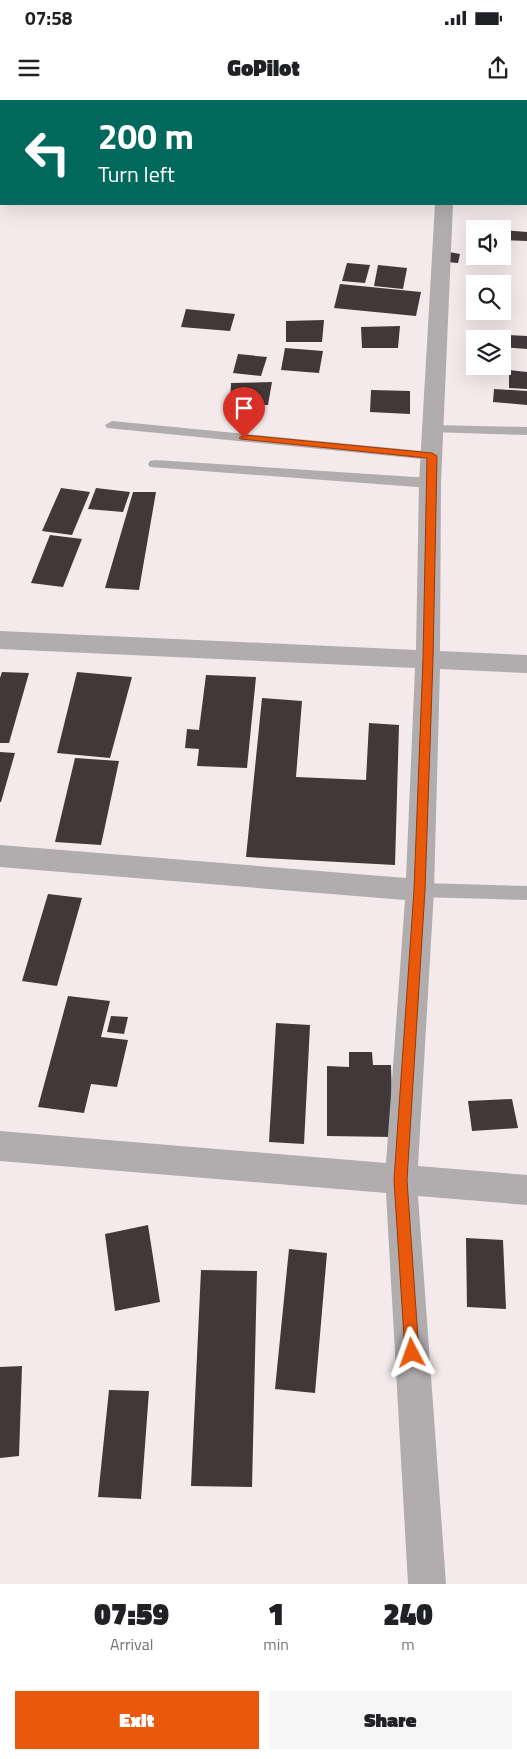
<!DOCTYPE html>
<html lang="en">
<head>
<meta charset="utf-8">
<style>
	:root { --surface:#fff; --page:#f6f6f6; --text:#202124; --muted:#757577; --accent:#ea580c }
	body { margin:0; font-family:"Titillium Web",sans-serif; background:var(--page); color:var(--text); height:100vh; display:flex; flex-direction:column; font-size:19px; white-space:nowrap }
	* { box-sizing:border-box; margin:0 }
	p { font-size:16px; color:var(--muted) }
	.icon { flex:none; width:28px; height:28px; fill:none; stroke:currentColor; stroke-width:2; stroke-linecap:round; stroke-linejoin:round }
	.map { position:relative; height:1484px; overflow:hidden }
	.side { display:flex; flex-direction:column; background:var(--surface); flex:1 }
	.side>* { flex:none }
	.top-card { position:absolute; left:0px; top:0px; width:528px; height:105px; box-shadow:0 5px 20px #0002; background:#00695c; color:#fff; overflow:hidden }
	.controls { position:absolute; left:466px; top:120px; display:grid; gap:10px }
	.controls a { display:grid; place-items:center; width:45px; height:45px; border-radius:0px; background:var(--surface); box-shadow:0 5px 20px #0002; font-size:25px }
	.pin { position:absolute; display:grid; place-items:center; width:42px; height:42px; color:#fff; margin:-51px -21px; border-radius:50% 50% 50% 0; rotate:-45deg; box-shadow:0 0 5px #0007 }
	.pin .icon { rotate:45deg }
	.me { position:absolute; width:55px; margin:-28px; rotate:356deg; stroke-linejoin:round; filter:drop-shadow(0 0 4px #0008) }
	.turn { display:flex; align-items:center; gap:18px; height:105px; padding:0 15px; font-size:22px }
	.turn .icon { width:65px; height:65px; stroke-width:2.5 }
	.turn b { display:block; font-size:35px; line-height:42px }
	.eta { display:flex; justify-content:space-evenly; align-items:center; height:85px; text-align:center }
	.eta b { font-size:30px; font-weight:800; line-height:35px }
	.action { display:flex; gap:10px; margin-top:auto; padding:10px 15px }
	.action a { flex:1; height:58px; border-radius:0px; background:var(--accent); color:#fff; font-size:20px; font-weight:800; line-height:58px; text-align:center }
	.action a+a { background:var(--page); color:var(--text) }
	.status { display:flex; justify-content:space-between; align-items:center; height:35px; padding:0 25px; background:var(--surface); direction:ltr }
	.status svg { height:14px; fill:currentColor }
	header { display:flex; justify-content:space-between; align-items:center; height:65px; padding:0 15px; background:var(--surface); font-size:22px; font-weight:800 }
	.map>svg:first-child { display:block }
	.building { fill:#41383a }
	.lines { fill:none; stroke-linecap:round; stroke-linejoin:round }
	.service { fill:#b1acad; fill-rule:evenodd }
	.minor { fill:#b1acad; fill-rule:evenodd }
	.route { fill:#ea580c; stroke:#983908 }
</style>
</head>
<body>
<div class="status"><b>07:58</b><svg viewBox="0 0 49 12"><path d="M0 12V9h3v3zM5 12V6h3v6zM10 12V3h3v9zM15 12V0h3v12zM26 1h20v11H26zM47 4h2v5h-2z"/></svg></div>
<header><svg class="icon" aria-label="menu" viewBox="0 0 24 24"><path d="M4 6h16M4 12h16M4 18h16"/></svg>GoPilot<svg class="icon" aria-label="share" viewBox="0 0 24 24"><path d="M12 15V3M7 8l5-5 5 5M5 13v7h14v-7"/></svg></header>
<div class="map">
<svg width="527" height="1484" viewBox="0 0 527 1484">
	<rect width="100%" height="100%" fill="#f4e9eb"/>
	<g class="building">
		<polygon points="502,130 527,132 527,141 502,140"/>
		<polygon points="449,152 460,154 458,163 447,162"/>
		<polygon points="347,163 370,165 365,183 342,181"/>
		<polygon points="378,165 407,168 403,189 374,186"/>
		<polygon points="340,184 421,192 416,216 334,208"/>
		<polygon points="186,209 235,214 230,231 181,227"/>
		<polygon points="324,220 322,242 286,242 286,221"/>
		<polygon points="400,226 398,248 362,248 361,227"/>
		<polygon points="491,234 527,236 527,249 502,247 502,239 491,239"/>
		<polygon points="285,248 323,251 319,273 281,270"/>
		<polygon points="238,254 267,257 261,276 233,273"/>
		<polygon points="509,270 527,272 527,289 509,288"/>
		<polygon points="272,282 268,305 230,305 231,283"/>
		<polygon points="494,289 527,291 527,305 493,302"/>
		<polygon points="371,290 410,291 410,314 370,312"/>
		<polygon points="61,388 90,392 72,435 42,431"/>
		<polygon points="96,388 130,392 123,412 88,409"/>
		<polygon points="133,392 156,392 139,490 105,488"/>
		<polygon points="50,435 82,439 63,487 31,483"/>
		<polygon points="2,572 29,573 9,643 0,643 0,578"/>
		<polygon points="77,572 132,577 110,658 57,653"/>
		<polygon points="206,575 256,577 247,668 197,666 199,649 185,648 187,629 199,630"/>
		<polygon points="262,598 302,601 296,677 366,680 369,623 399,625 395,765 246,757"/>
		<polygon points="0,652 15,653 1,702 0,702"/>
		<polygon points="75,658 119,661 101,745 55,742"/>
		<polygon points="48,794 82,798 57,886 22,881"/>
		<polygon points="68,896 110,901 101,937 128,940 117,987 91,984 84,1013 38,1007"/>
		<polygon points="111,916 128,917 124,934 107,932"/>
		<polygon points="276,923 310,925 304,1044 269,1042"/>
		<polygon points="349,952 372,952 373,965 391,965 393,1037 327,1036 327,966 349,967"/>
		<polygon points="512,999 518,1028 472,1031 468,1001"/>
		<polygon points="148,1125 160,1202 115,1211 105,1134"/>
		<polygon points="466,1138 503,1140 506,1209 467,1207"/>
		<polygon points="289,1149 327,1153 315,1293 275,1289"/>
		<polygon points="201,1170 257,1171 252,1387 191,1386"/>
		<polygon points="22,1266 19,1356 0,1358 0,1267"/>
		<polygon points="109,1290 149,1291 141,1399 98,1397"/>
	</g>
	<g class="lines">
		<g class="service">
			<polygon points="112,321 432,352 437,353 439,356 437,359 432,360 107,328 105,325"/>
			<polygon points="434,325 527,327 527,335 429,332 427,329 429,326"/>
			<polygon points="155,360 430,378 435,380 437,383 435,386 430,388 150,367 148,364 150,361"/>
			<polygon points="420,783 527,786 527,800 420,797 414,795 411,790 414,785"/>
		</g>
		<g class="minor">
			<rect x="441" y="0" width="16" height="1"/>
			<rect x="0" y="49" width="1" height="10"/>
			<rect x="526" y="80" width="1" height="10"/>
			<polygon points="435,104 453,104 441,383 440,551 527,555 527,573 440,569 434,790 418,1066 527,1075 527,1105 418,1096 446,1484 408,1484 386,1093 0,1061 0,1031 386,1063 405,800 0,767 0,745 406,778 415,568 0,549 0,531 416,550 419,383"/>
		</g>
	</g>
	<polygon class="route" points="244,335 432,353 437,356 433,559 425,790 407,1080 419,1253 417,1258 412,1260 407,1258 405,1253 394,1080 414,790 423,559 427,358 241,339 239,338"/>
</svg>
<div class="controls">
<a><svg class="icon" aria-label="sound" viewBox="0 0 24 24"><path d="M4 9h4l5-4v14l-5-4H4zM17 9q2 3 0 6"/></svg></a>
<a><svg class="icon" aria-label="search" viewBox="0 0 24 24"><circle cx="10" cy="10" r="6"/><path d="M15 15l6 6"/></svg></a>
<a><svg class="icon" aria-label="layers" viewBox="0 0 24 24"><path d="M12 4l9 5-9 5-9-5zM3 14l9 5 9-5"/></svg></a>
</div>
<div class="pin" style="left:244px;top:338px;background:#d93025"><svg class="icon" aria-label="arrive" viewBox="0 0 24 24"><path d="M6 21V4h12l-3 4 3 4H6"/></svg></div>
<svg class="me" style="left:412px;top:1253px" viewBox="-20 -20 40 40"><path d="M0-17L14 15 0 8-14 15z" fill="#ea580c" stroke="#fff" stroke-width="4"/></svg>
<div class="top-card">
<div class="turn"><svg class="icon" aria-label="left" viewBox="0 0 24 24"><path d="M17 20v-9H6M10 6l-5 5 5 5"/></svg><div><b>200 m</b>Turn left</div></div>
</div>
</div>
<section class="side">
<div class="eta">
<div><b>07:59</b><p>Arrival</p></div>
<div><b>1</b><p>min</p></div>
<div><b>240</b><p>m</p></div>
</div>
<div class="action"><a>Exit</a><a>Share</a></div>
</section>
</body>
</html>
